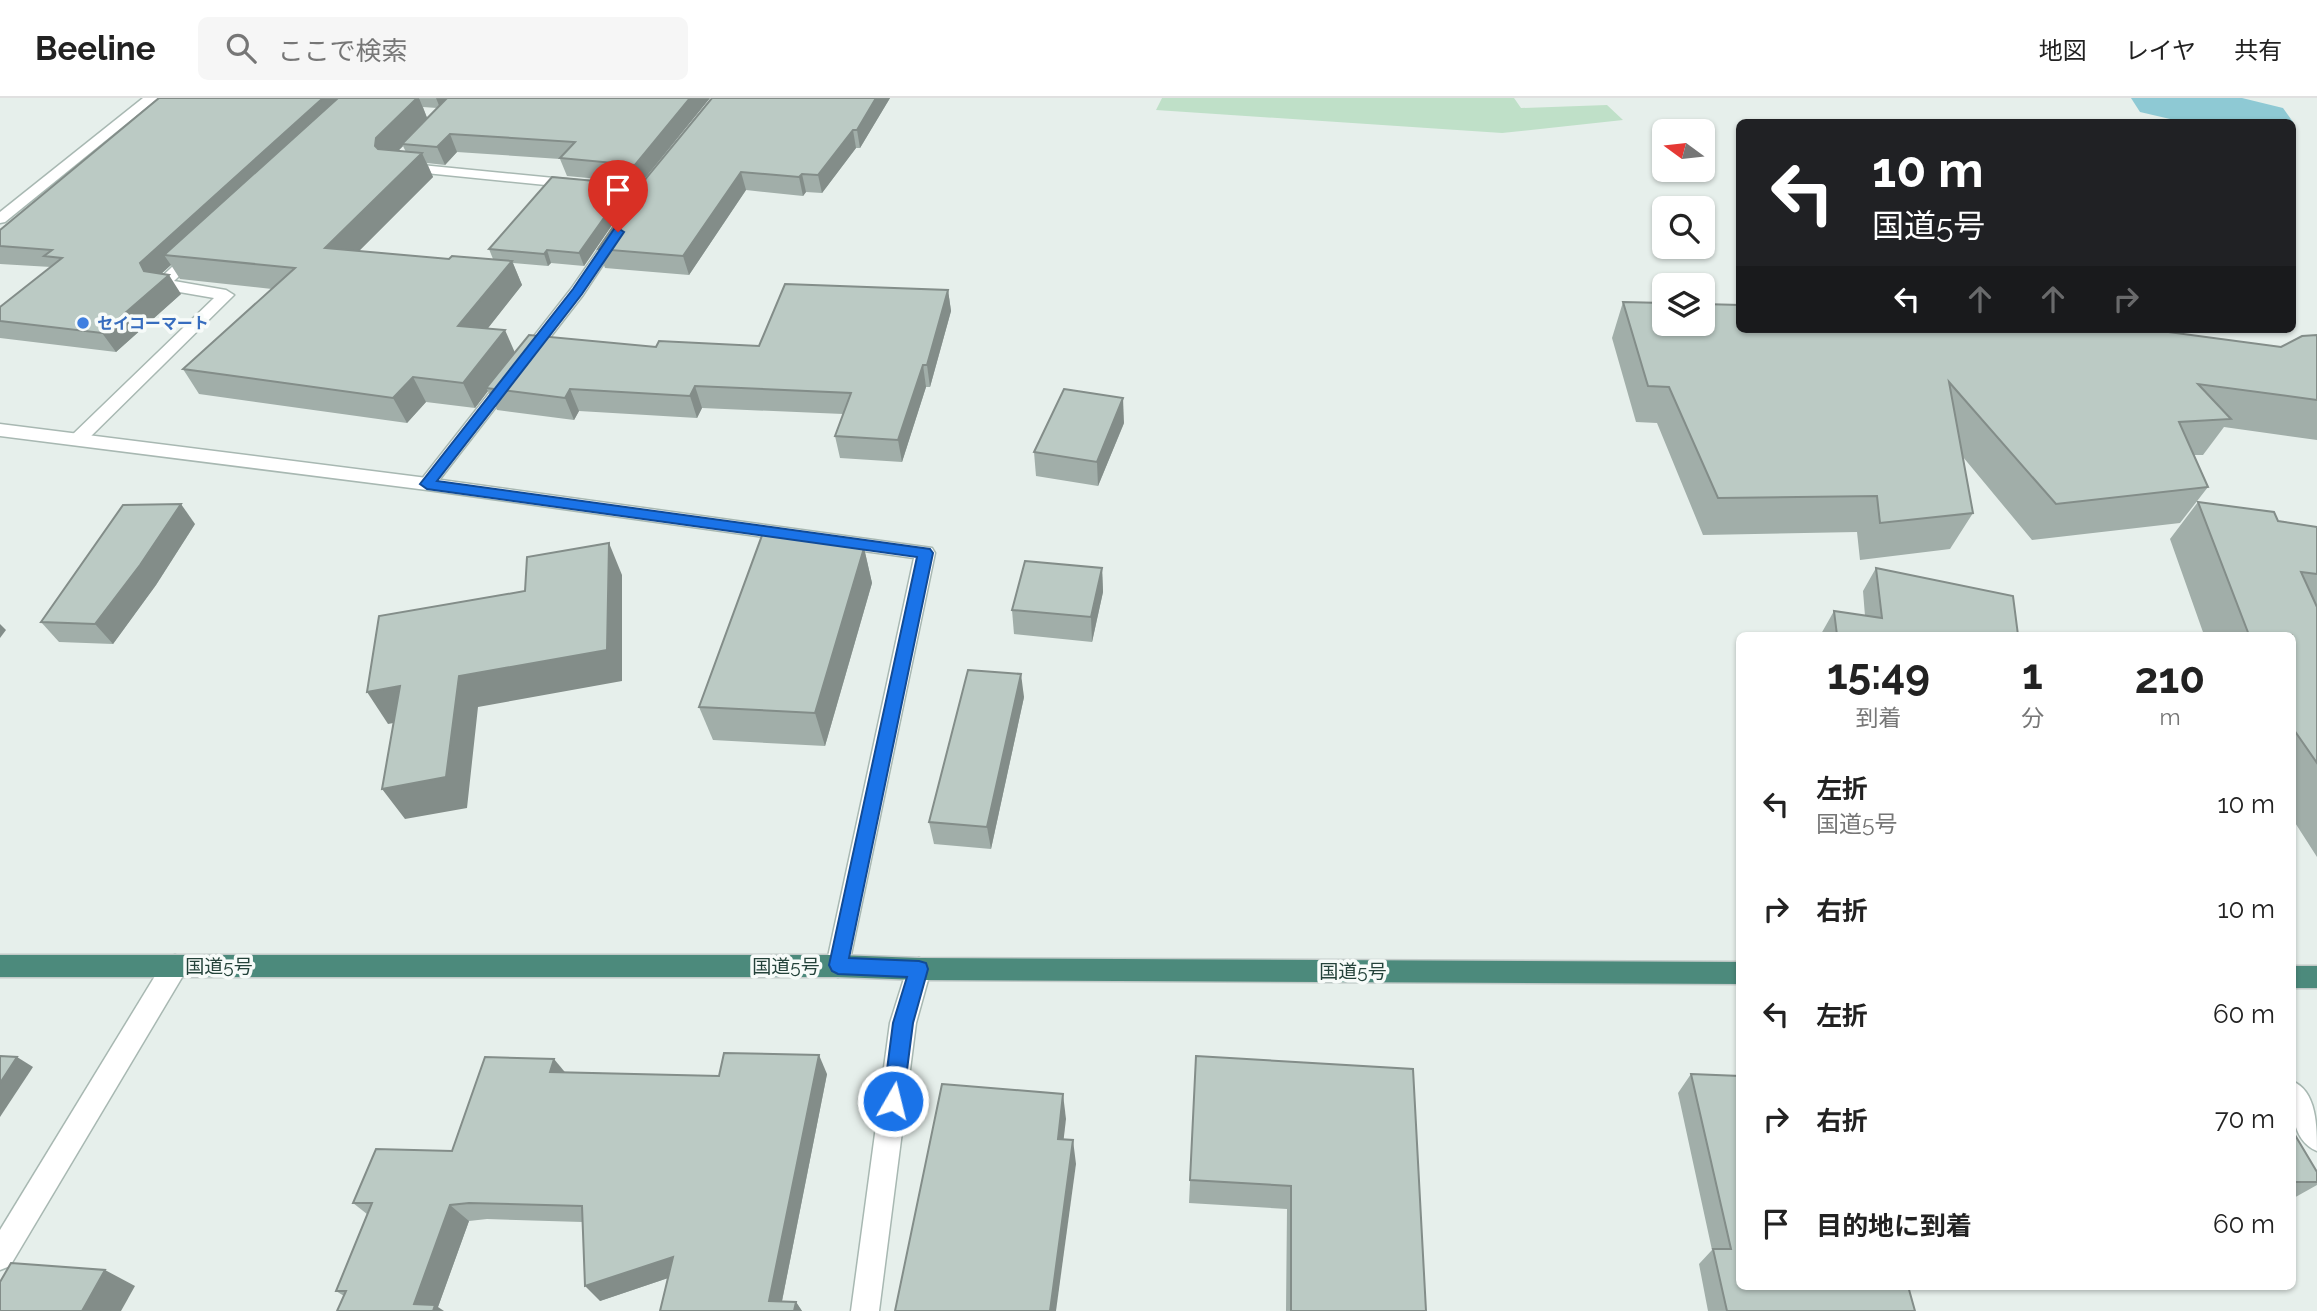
<!DOCTYPE html>
<html lang="ja">
<head>
<meta charset="utf-8">
<style>
	:root { --surface:#fff; --page:#f6f6f6; --text:#222; --muted:#767676; --line:#e0e0e0 }
	body { margin:0; font-family:Raleway,"Noto Sans JP",sans-serif; background:var(--page); color:var(--text); height:100vh; display:flex; flex-direction:column; font-size:26px; white-space:nowrap }
	* { box-sizing:border-box; margin:0 }
	p { font-size:23px; color:var(--muted) }
	.icon { flex:none; width:38px; height:38px; fill:none; stroke:currentColor; stroke-width:2; stroke-linecap:round; stroke-linejoin:round }
	.map { position:relative; flex:1; overflow:hidden }
	.panel { position:absolute; left:1736px; top:534px; width:560px; height:658px; display:flex; flex-direction:column; background:var(--surface); border-radius:10px; box-shadow:0 2px 5px #0004 }
	.panel>* { flex:none }
	.guide { position:absolute; left:1736px; top:21px; width:560px; height:214px; border-radius:10px; box-shadow:0 2px 5px #0004; background:#202124; color:#fff; overflow:hidden }
	.needle { width:46px; rotate:285deg }
	.tools { position:absolute; left:1652px; top:21px; display:grid; gap:14px }
	.tools a { display:grid; place-items:center; width:63px; height:63px; border-radius:10px; background:var(--surface); box-shadow:0 2px 5px #0004; font-size:35px }
	.pin { position:absolute; display:grid; place-items:center; width:60px; height:60px; color:#fff; margin:-72px -30px; border-radius:50% 50% 50% 0; rotate:-45deg; box-shadow:0 0 7px #0007 }
	.pin .icon { rotate:45deg }
	.me { position:absolute; width:77px; margin:-38px; rotate:8deg; stroke-linejoin:round; filter:drop-shadow(0 0 5px #0008) }
	.turn { display:flex; align-items:center; gap:24px; height:147px; padding:0 21px; font-size:32px }
	.turn .icon { width:91px; height:91px; stroke-width:2.5 }
	.turn b { display:block; font-size:49px; line-height:60px }
	.lanes { display:flex; align-items:center; height:66px; padding:0 21px; background:#0003; justify-content:center; gap:35px; direction:ltr }
	.lanes .off { opacity:.35 }
	.eta { display:flex; justify-content:space-evenly; align-items:center; height:119px; text-align:center }
	.eta b { font-size:42px; font-weight:700; line-height:49px }
	ul { padding:0; list-style:none }
	li { display:flex; align-items:center; gap:21px; height:105px; padding:0 21px }
	li div { flex:1 }
	li b { display:block; font-size:26px }
	li em { font-style:normal }
	header { display:flex; align-items:center; gap:42px; box-sizing:border-box; height:98px; padding:0 35px; background:var(--surface); border-bottom:2px solid var(--line) }
	header strong { font-size:33px }
	nav { display:flex; gap:38px; margin-inline-start:auto; font-size:24px }
	.search { width:490px; height:63px; background:var(--page); display:flex; align-items:center; gap:18px; box-sizing:border-box; padding:0 24px; border-radius:10px; color:var(--muted); font-size:26px }
	.map>svg:first-child { display:block }
	.green { fill:#bfe0c8 }
	.lines { fill:none; stroke-linecap:round; stroke-linejoin:round }
	.river { fill:#8ec9d4; fill-rule:evenodd }
	.minor-casing { stroke:#a8b8b2; stroke-width:3 }
	.tertiary-casing { stroke:#a8b8b2; stroke-width:3 }
	.trunk-casing { stroke:#c2cac8; stroke-width:3 }
	.minor { fill:#fff; fill-rule:evenodd }
	.tertiary { fill:#fff; fill-rule:evenodd }
	.trunk { fill:#4c8a7c; fill-rule:evenodd }
	.wall { fill:#a1aea9; fill-rule:evenodd }
	.shaded-wall { fill:#838d89 }
	.building { fill:#bbcac4; stroke:#838d89; stroke-width:2 }
	.route { fill:#1a73e8; stroke:#114b97; stroke-width:2 }
	.shop-dot { fill:#3f7fe0; stroke:#f7fbf9; stroke-width:2.5 }
	.labels { text-anchor:middle; dominant-baseline:central; stroke-width:7; stroke-linejoin:round; paint-order:stroke }
	.far-shop-label { font-size:16px; font-weight:bold; fill:#366cbe; stroke:#f7fbf9; text-anchor:start }
	.street-label { font-size:19px; fill:#24423a; stroke:#f7fbf9 }
</style>
</head>
<body>
<header>
<strong>Beeline</strong>
<div class="search"><svg class="icon" aria-label="search" viewBox="0 0 24 24"><circle cx="10" cy="10" r="6"/><path d="M15 15l6 6"/></svg>ここで検索</div>
<nav><a>地図</a><a>レイヤ</a><a>共有</a></nav>
</header>
<div class="map">
<svg width="2317" height="1213" viewBox="0 0 2317 1213">
	<rect width="100%" height="100%" fill="#e6efeb"/>
	<polygon class="green" points="1162,0 1514,0 1521,10 1607,7 1623,22 1502,35 1156,12"/>
	<g class="lines">
		<polygon class="river" points="2131,0 2242,0 2283,10 2293,24 2183,24 2140,14"/>
		<g class="minor-casing">
			<g id="minor">
				<polygon points="401,65 646,89 653,93 646,97 396,72 394,69"/>
				<polygon points="617,131 624,135 583,197 433,390 421,390 418,386 421,382 571,191 612,132"/>
				<polygon points="195,150 203,155 174,183 226,192 234,197 83,346 71,346 68,342 71,338 214,200 162,191 154,186 190,152"/>
				<polygon points="175,857 184,860 187,868 184,876 10,1168 0,1172 0,1132 166,860"/>
				<polygon points="919,860 928,863 931,871 916,925 879,1213 851,1213 890,925 907,871 910,863"/>
				<path d="M2292,983C2317,993 2317,1029 2317,1053C2290,1042 2292,1007 2292,983Z"/>
			</g>
		</g>
		<g class="tertiary-casing">
			<g id="tertiary">
				<polygon points="143,0 158,0 5,124 0,125 0,114"/>
				<polygon points="0,326 427,380 932,450 935,455 847,876 838,879 829,876 826,868 914,460 427,392 0,338"/>
			</g>
		</g>
		<g class="trunk-casing">
			<g id="trunk">
				<polygon points="0,857 838,857 919,860 1740,864 1740,886 919,882 838,879 0,879"/>
				<rect x="2292" y="868" width="25" height="22"/>
			</g>
		</g>
		<use href="#minor" class="minor"/>
		<use href="#tertiary" class="tertiary"/>
		<use href="#trunk" class="trunk"/>
	</g>
	<g class="wall">
		<path d="M159,0H710L641,85L567,78L560,61L457,54L445,67L427,65L433,79L359,153L449,161H493L489,151L632,98L584,168L551,165L548,168L513,165L522,187L487,231L515,255L656,249L759,248L948,192L951,213L930,289H926L902,364L840,360L835,338L843,316L702,310L697,320L579,313L574,322L497,312L488,293L475,310L426,304L407,325L199,296L183,271L272,191L180,181L171,167L161,176L181,196L116,254L0,240V209L51,169L0,166V132ZM423,9L437,10L427,20ZM403,48L406,54L398,53Z"/>
		<polygon points="712,0 890,0 860,50 856,50 822,95 806,94 803,98 746,92 689,177 605,170 598,151"/>
		<polygon points="1623,204 2281,249 2317,237 2317,342 2224,329 2203,357 2194,357 2208,389 2180,425 2032,442 1963,359 1973,415 1950,451 1860,462 1857,434 1703,437 1657,325 1636,324 1612,240"/>
		<polygon points="1124,325 1098,388 1036,378 1034,354"/>
		<polygon points="2198,404 2278,423 2317,429 2317,759 2292,720 2292,537 2204,537 2170,441"/>
		<polygon points="195,426 156,487 113,546 59,544 41,524"/>
		<polygon points="864,450 872,485 825,648 713,642 699,609"/>
		<polygon points="1102,470 1103,494 1092,544 1014,536 1012,512"/>
		<polygon points="1876,470 2018,537 1821,537 1821,536 1834,513 1865,518 1863,493"/>
		<polygon points="1024,599 991,751 934,746 929,724"/>
		<polygon points="1196,958 1426,1213 1286,1213 1287,1111 1189,1105"/>
		<polygon points="565,974 719,978 827,976 782,1203 796,1204 802,1213 660,1213 668,1180 600,1203 582,1124 487,1121 469,1123 438,1209 344,1198 336,1193 367,1116 353,1105 452,1053"/>
		<polygon points="1691,976 1915,1213 1708,1213 1699,1166 1712,1152 1678,995"/>
		<polygon points="2292,1032 2317,1074 2317,1087 2292,1101"/>
	</g>
	<g class="shaded-wall">
		<polygon points="323,0 344,0 164,157 171,167 152,184 169,177 181,196 116,254 102,235 140,165"/>
		<polygon points="417,0 419,0 428,22 402,46 403,48 387,64 375,48 376,40"/>
		<polygon points="436,0 451,0 440,10"/>
		<polygon points="690,0 710,0 641,85 635,67"/>
		<polygon points="876,0 890,0 860,50 857,32"/>
		<polygon points="853,32 856,50 822,95 818,77"/>
		<polygon points="450,36 457,54 445,67 437,49"/>
		<polygon points="422,55 433,79 338,174 325,150"/>
		<polygon points="741,74 746,92 689,177 683,158"/>
		<polygon points="802,76 806,94 803,98 799,79"/>
		<polygon points="628,86 632,98 584,168 579,155"/>
		<polygon points="547,152 551,165 548,168 544,156"/>
		<polygon points="512,163 522,187 470,253 458,228"/>
		<polygon points="948,192 951,213 930,289 927,267"/>
		<polygon points="505,232 516,257 486,290 488,293 475,310 463,285"/>
		<polygon points="923,267 926,289 902,364 898,342"/>
		<polygon points="413,279 426,304 407,325 393,300"/>
		<polygon points="695,288 702,310 697,320 690,298"/>
		<polygon points="570,291 579,313 574,322 565,300"/>
		<polygon points="1123,300 1124,325 1098,388 1097,364"/>
		<polygon points="181,406 195,426 156,487 113,546 95,526"/>
		<polygon points="609,445 622,477 622,583 478,609 467,710 405,721 382,691 459,578"/>
		<polygon points="864,450 872,485 825,648 815,615"/>
		<polygon points="1102,470 1103,494 1092,544 1091,519"/>
		<polygon points="0,526 6,532 0,540"/>
		<polygon points="1021,576 1024,599 991,751 987,729"/>
		<polygon points="400,588 421,620 388,626 367,594"/>
		<polygon points="819,957 827,976 780,1213 769,1203"/>
		<polygon points="17,959 33,969 0,1019 0,985"/>
		<polygon points="554,961 569,979 550,974"/>
		<polygon points="1063,996 1066,1021 1061,1064 1058,1041"/>
		<polygon points="1073,1042 1076,1066 1056,1213 1050,1213"/>
		<polygon points="450,1107 469,1123 438,1209 444,1213 423,1213 414,1206"/>
		<polygon points="673,1159 686,1174 600,1203 585,1188"/>
		<polygon points="105,1172 135,1188 121,1213 82,1213"/>
		<polygon points="796,1204 802,1213 794,1213"/>
	</g>
	<g class="building">
		<polygon points="159,0 323,0 140,165 144,173 169,177 102,235 0,223 0,209 62,160 44,158 52,152 0,148 0,132"/>
		<polygon points="338,0 417,0 376,40 375,48 378,51 422,55 325,150 449,161 452,158 512,163 458,228 505,232 463,285 413,279 393,300 183,271 295,170 164,157"/>
		<polygon points="447,0 690,0 635,67 560,60 575,44 450,36 437,49 402,46"/>
		<polygon points="712,0 876,0 857,32 853,32 818,77 802,76 799,79 741,74 683,158 598,151 647,79"/>
		<polygon points="552,79 628,86 579,155 547,152 544,156 489,151"/>
		<polygon points="785,186 948,192 927,267 923,267 898,342 835,338 851,295 695,288 690,298 570,291 565,300 486,290 529,237 656,249 659,243 759,248"/>
		<polygon points="1623,204 1664,205 1664,226 1703,226 1703,206 1740,207 1740,231 2146,231 2281,249 2302,238 2317,237 2317,302 2198,286 2231,321 2179,324 2208,389 2056,406 1949,284 1973,415 1880,425 1877,398 1718,400 1669,289 1648,288"/>
		<polygon points="1064,291 1123,300 1097,364 1034,354"/>
		<polygon points="2198,404 2274,414 2278,423 2317,429 2317,476 2301,474 2317,509 2317,665 2292,629 2292,537 2249,537"/>
		<polygon points="181,406 140,467 95,526 41,524 123,407"/>
		<polygon points="764,432 864,450 815,615 699,609"/>
		<polygon points="609,445 607,552 459,578 446,679 382,691 400,588 367,594 379,518 525,493 527,459"/>
		<polygon points="1025,463 1102,470 1091,519 1012,512"/>
		<polygon points="1876,470 2013,498 2018,537 1837,537 1834,513 1882,520"/>
		<polygon points="968,572 1021,576 987,729 929,724"/>
		<polygon points="724,955 819,957 769,1203 796,1204 794,1213 660,1213 673,1159 585,1188 582,1108 469,1105 450,1107 414,1206 435,1207 433,1213 337,1213 346,1193 336,1193 372,1105 353,1105 376,1051 452,1053 485,959 554,961 550,974 719,978"/>
		<polygon points="0,958 17,959 0,985"/>
		<polygon points="1196,958 1413,971 1426,1213 1291,1213 1291,1088 1190,1082"/>
		<polygon points="1691,976 1740,978 1740,1188 1908,1188 1915,1213 1727,1213 1713,1151 1731,1151"/>
		<polygon points="942,986 1063,996 1058,1041 1073,1042 1050,1213 895,1213"/>
		<polygon points="2292,1032 2317,1074 2317,1084 2292,1084"/>
		<polygon points="11,1165 105,1172 82,1213 0,1213 0,1184"/>
	</g>
	<polygon class="route" points="618,130 624,134 582,196 437,383 930,451 933,455 849,860 919,863 926,865 928,871 913,925 903,1003 900,1010 893,1013 886,1010 883,1003 893,925 907,879 838,876 832,873 829,867 917,459 427,391 420,386 573,191 614,131"/>
	<circle class="shop-dot" cx="83" cy="225" r="7"/>
	<g class="labels">
		<g class="far-shop-label">
			<text x="97" y="225">セイコーマート</text>
		</g>
		<g class="street-label">
			<text x="219" y="868">国道5号</text>
			<text x="786" y="868">国道5号</text>
			<text x="1353" y="873">国道5号</text>
		</g>
	</g>
</svg>
<div class="tools">
<a><svg class="needle" viewBox="-14 -14 28 28"><path d="M0-13l5 13h-10z" fill="#e53935"/><path d="M0 13l5-13h-10z" fill="#767676"/></svg></a>
<a><svg class="icon" aria-label="search" viewBox="0 0 24 24"><circle cx="10" cy="10" r="6"/><path d="M15 15l6 6"/></svg></a>
<a><svg class="icon" aria-label="layers" viewBox="0 0 24 24"><path d="M12 4l9 5-9 5-9-5zM3 14l9 5 9-5"/></svg></a>
</div>
<div class="pin" style="left:618px;top:134px;background:#d93025"><svg class="icon" aria-label="arrive" viewBox="0 0 24 24"><path d="M6 21V4h12l-3 4 3 4H6"/></svg></div>
<svg class="me" style="left:893px;top:1003px" viewBox="-20 -20 40 40"><circle r="17" fill="#1a73e8" stroke="#fff" stroke-width="3"/><path d="M0-11L8 9 0 5-8 9z" fill="#fff"/></svg>
<div class="guide">
<div class="turn"><svg class="icon" aria-label="left" viewBox="0 0 24 24"><path d="M17 20v-9H6M10 6l-5 5 5 5"/></svg><div><b>10 m</b>国道5号</div></div>
<div class="lanes"><svg class="icon" aria-label="left" viewBox="0 0 24 24"><path d="M17 20v-9H6M10 6l-5 5 5 5"/></svg><svg class="icon off" aria-label="ahead" viewBox="0 0 24 24"><path d="M12 20V5M6 11l6-6 6 6"/></svg><svg class="icon off" aria-label="ahead" viewBox="0 0 24 24"><path d="M12 20V5M6 11l6-6 6 6"/></svg><svg class="icon off" aria-label="right" viewBox="0 0 24 24"><path d="M7 20v-9h11M14 6l5 5-5 5"/></svg></div>
</div>
<section class="panel">
<div class="eta">
<div><b>15:49</b><p>到着</p></div>
<div><b>1</b><p>分</p></div>
<div><b>210</b><p>m</p></div>
</div>
<ul>
<li><svg class="icon" aria-label="left" viewBox="0 0 24 24"><path d="M17 20v-9H6M10 6l-5 5 5 5"/></svg><div><b>左折</b><p>国道5号</p></div><em>10 m</em></li>
<li><svg class="icon" aria-label="right" viewBox="0 0 24 24"><path d="M7 20v-9h11M14 6l5 5-5 5"/></svg><div><b>右折</b></div><em>10 m</em></li>
<li><svg class="icon" aria-label="left" viewBox="0 0 24 24"><path d="M17 20v-9H6M10 6l-5 5 5 5"/></svg><div><b>左折</b></div><em>60 m</em></li>
<li><svg class="icon" aria-label="right" viewBox="0 0 24 24"><path d="M7 20v-9h11M14 6l5 5-5 5"/></svg><div><b>右折</b></div><em>70 m</em></li>
<li><svg class="icon" aria-label="arrive" viewBox="0 0 24 24"><path d="M6 21V4h12l-3 4 3 4H6"/></svg><div><b>目的地に到着</b></div><em>60 m</em></li>
</ul>
</section>
</div>
</body>
</html>
